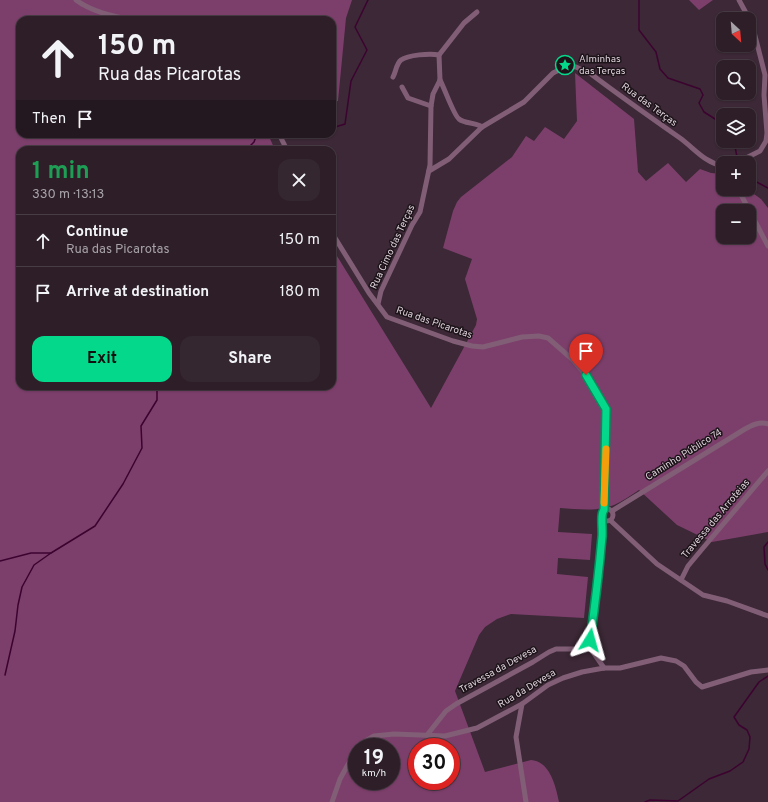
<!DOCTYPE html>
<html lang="en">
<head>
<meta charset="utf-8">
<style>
	:root { --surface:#2d1e28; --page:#352730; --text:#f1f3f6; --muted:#a7a2a8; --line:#483c45; --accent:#04d98b }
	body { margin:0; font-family:Overpass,sans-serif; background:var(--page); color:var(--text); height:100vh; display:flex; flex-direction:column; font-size:15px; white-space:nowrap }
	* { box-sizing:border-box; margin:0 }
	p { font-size:13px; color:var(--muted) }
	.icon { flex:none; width:22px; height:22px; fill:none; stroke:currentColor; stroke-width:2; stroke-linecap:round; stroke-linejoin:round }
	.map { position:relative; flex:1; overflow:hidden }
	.details { position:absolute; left:16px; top:146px; width:320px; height:244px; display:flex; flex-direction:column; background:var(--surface); border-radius:12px; box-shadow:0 1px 3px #0004,0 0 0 1px var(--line) }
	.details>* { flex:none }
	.top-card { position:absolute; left:16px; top:16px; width:320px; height:122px; border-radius:12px; box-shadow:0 1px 3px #0004,0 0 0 1px var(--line); background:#2d1e28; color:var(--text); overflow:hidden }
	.needle { width:26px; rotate:154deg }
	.buttons { position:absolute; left:716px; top:12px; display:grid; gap:8px }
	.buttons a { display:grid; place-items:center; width:40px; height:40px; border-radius:8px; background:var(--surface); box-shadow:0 1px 3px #0004,0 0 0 1px var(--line); font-size:20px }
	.speed { position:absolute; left:348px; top:738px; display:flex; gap:8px; font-size:20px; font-weight:700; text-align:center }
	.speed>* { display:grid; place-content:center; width:52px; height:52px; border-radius:50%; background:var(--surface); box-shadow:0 1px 3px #0004,0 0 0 1px var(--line); line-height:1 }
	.speed small { font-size:10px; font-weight:400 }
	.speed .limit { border:6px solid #d22; background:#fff; color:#111 }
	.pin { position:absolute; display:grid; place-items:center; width:34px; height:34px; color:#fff; margin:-41px -17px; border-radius:50% 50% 50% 0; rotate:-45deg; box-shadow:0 0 4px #0007 }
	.pin .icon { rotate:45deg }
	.me { position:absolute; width:44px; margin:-22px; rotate:8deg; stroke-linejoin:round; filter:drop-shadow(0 0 3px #0008) }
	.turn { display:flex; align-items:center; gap:14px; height:84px; padding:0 16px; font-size:18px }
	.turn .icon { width:52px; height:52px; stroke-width:2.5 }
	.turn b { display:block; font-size:28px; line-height:34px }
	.then { display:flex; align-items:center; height:38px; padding:0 16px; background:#0003; gap:8px; font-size:15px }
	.round { display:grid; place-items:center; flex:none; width:42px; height:42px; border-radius:12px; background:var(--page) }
	.overview { display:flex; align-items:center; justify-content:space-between; height:68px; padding:0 16px }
	h1 { font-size:24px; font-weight:700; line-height:30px; color:#1e9e55 }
	.action { display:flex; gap:8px; margin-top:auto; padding:8px 16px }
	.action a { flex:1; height:46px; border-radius:12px; background:var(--accent); color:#111; font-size:16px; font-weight:700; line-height:46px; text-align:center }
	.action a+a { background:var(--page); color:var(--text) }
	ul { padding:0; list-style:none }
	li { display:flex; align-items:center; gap:12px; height:52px; padding:0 16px; border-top:1px solid var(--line) }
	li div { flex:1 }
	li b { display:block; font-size:15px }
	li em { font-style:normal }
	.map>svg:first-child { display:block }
	.green { fill:#7c3f6b; fill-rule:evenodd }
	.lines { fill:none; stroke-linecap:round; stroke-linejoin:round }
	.stream { stroke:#3c0330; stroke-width:1.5 }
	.street { stroke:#815e76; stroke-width:5 }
	.route-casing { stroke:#038d5a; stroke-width:10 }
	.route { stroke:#04d98b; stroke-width:7 }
	.slow { stroke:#f59e0b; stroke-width:7 }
	.labels { text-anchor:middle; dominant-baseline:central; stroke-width:3; stroke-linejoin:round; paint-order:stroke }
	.poi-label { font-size:10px; fill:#ded1da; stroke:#1d141a; text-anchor:start }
	.street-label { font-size:10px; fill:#ded1da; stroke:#1d141a }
</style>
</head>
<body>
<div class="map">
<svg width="768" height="802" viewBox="0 0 768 802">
	<rect width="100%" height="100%" fill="#3c2836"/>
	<g class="green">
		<path d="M0,0H352L346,18L338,101L333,102L332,20H20V134H268L275,150H20V386H332V248L431,408L476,325L477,319L465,279L472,259L443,248L453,211L457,202L461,197L512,157L526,136L534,141L545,127L564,139L577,121L575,73L634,119L638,172L646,181L668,163L686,182L700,169L711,173L723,174V189H747L761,199L768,208V532L712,542L677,525L639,490C631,495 623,501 614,505C597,512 578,509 560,508L558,532L592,534L590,560L558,558L557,574L588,577L584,618L511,614L497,619L485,627L479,635L455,691L485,772L531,760C550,761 556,787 559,802H0ZM723,211H749V237H723ZM357,747H391V781H357ZM417,747H451V781H417Z"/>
		<polygon points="689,0 713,0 699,10"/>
	</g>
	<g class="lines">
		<g class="stream">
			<polyline points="639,0 639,30 656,52 660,69 668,78 700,89 703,95 699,103 704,112 723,124"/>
			<polyline points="332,128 345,124 351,81 367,50 355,27 368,0"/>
			<polyline points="734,141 737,157"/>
			<polyline points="246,150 254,142 257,134"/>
			<polyline points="749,178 768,188"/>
			<polyline points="768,542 764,547 765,564 768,570"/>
			<polyline points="0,561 31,553 51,553"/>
			<polyline points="5,675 15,631 18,605 22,587 34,565 51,553 95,526 123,484 142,448 141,426 157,400 157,386"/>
			<polyline points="645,802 650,800 678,801 709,779 730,771 743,762 749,749 750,737 747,730 739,725 734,717 759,682 768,676"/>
		</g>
		<g class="street">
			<path d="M76,0C92,12 113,16 133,20"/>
			<polyline points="439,55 464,23 477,12"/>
			<path d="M393,77C396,72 396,64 401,60C408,55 430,53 439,55"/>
			<path d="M440,80C444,87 454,116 459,119C465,124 475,122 482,127"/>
			<polyline points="402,87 408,98 431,106"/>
			<polyline points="279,134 287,150"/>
			<polyline points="736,163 760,151 766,141 767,133 764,95 765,75 752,24 739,0"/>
			<path d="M429,171L449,159L482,127L524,102L553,73L567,66L576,67L591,74C620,96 650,117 680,138C695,149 704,162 723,166"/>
			<polyline points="738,189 768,246"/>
			<polyline points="332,233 369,293 387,317 453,341 472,346 483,347 522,337 539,336 548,338 572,359 586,375 606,409 603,510"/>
			<polyline points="378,304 381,291 412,225 420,212 430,165 431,106 433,94 440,80 439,55"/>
			<circle cx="607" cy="515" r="6"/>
			<path d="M612,511L745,429C752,425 760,421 768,424"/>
			<polyline points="602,520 598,579 590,640 591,649 604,668"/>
			<polyline points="611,521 657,564 703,595 727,601 768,616"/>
			<polyline points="681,580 688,566 703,548 768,471"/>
			<polyline points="522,704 516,737 526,802"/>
			<polyline points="427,735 446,711 456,704 533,662 549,652 556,649 591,649"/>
			<polyline points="358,747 359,745 374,736 394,734 445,736 477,728 522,704 548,685 563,678 582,672 604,668 620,668 661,658 676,661 684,666 696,682 702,687 751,672 768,670"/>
			<polyline points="332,802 340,779 357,748"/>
		</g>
	</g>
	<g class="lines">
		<g class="route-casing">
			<path id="route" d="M586,375L606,409L604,510C600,514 603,530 602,537C599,571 595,605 590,640"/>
		</g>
		<use href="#route" class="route"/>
		<polyline class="slow" points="604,503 606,449"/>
	</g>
	<defs>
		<g id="sight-ring" transform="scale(1)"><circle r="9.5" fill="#1d141a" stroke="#04d98b" stroke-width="1.5"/><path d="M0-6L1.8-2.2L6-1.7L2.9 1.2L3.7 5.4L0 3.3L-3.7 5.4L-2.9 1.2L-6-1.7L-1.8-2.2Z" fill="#04d98b"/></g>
	</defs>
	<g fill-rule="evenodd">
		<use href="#sight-ring" x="565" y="65"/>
	</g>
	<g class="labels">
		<g class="poi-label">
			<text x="579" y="59">Alminhas<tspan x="579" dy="12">das Terças</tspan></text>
		</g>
		<g class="street-label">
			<text transform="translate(649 105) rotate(36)">Rua das Terças</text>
			<text transform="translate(393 247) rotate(-65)">Rua Cimo das Terças</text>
			<text transform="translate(434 323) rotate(19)">Rua das Picarotas</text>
			<text transform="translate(684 455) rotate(-32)">Caminho Público 74</text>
			<text transform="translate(716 519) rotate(-50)">Travessa das Arroteias</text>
			<text transform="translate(498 670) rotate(-29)">Travessa da Devesa</text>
			<text transform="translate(527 689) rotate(-31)">Rua da Devesa</text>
		</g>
	</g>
</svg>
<div class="buttons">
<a><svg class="needle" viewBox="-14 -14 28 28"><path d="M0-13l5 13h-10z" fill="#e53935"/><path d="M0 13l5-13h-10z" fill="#a7a2a8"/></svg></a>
<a><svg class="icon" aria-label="search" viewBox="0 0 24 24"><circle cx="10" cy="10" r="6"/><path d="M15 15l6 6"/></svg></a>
<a><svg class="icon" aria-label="layers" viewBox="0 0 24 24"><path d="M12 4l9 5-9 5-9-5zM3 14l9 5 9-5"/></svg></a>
<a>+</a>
<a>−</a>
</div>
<div class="speed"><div>19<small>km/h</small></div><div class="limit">30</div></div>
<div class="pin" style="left:586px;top:375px;background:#d93025"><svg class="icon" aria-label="arrive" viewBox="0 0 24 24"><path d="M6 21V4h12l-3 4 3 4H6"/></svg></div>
<svg class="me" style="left:590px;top:640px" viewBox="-20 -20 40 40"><path d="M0-17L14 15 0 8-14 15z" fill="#04d98b" stroke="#fff" stroke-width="4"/></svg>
<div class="top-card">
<div class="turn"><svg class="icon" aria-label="ahead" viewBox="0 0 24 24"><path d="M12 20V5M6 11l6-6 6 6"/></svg><div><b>150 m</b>Rua das Picarotas</div></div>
<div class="then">Then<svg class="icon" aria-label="arrive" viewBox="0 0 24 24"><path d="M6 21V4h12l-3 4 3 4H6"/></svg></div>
</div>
<section class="details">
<div class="overview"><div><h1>1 min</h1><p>330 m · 13:13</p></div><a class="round"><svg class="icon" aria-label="close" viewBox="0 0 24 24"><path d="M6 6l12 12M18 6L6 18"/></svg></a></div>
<ul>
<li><svg class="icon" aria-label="ahead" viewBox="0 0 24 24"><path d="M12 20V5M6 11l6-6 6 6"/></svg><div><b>Continue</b><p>Rua das Picarotas</p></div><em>150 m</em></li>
<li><svg class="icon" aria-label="arrive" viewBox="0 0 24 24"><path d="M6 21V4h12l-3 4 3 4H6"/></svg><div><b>Arrive at destination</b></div><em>180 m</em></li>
</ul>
<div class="action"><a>Exit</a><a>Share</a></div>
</section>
</div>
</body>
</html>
